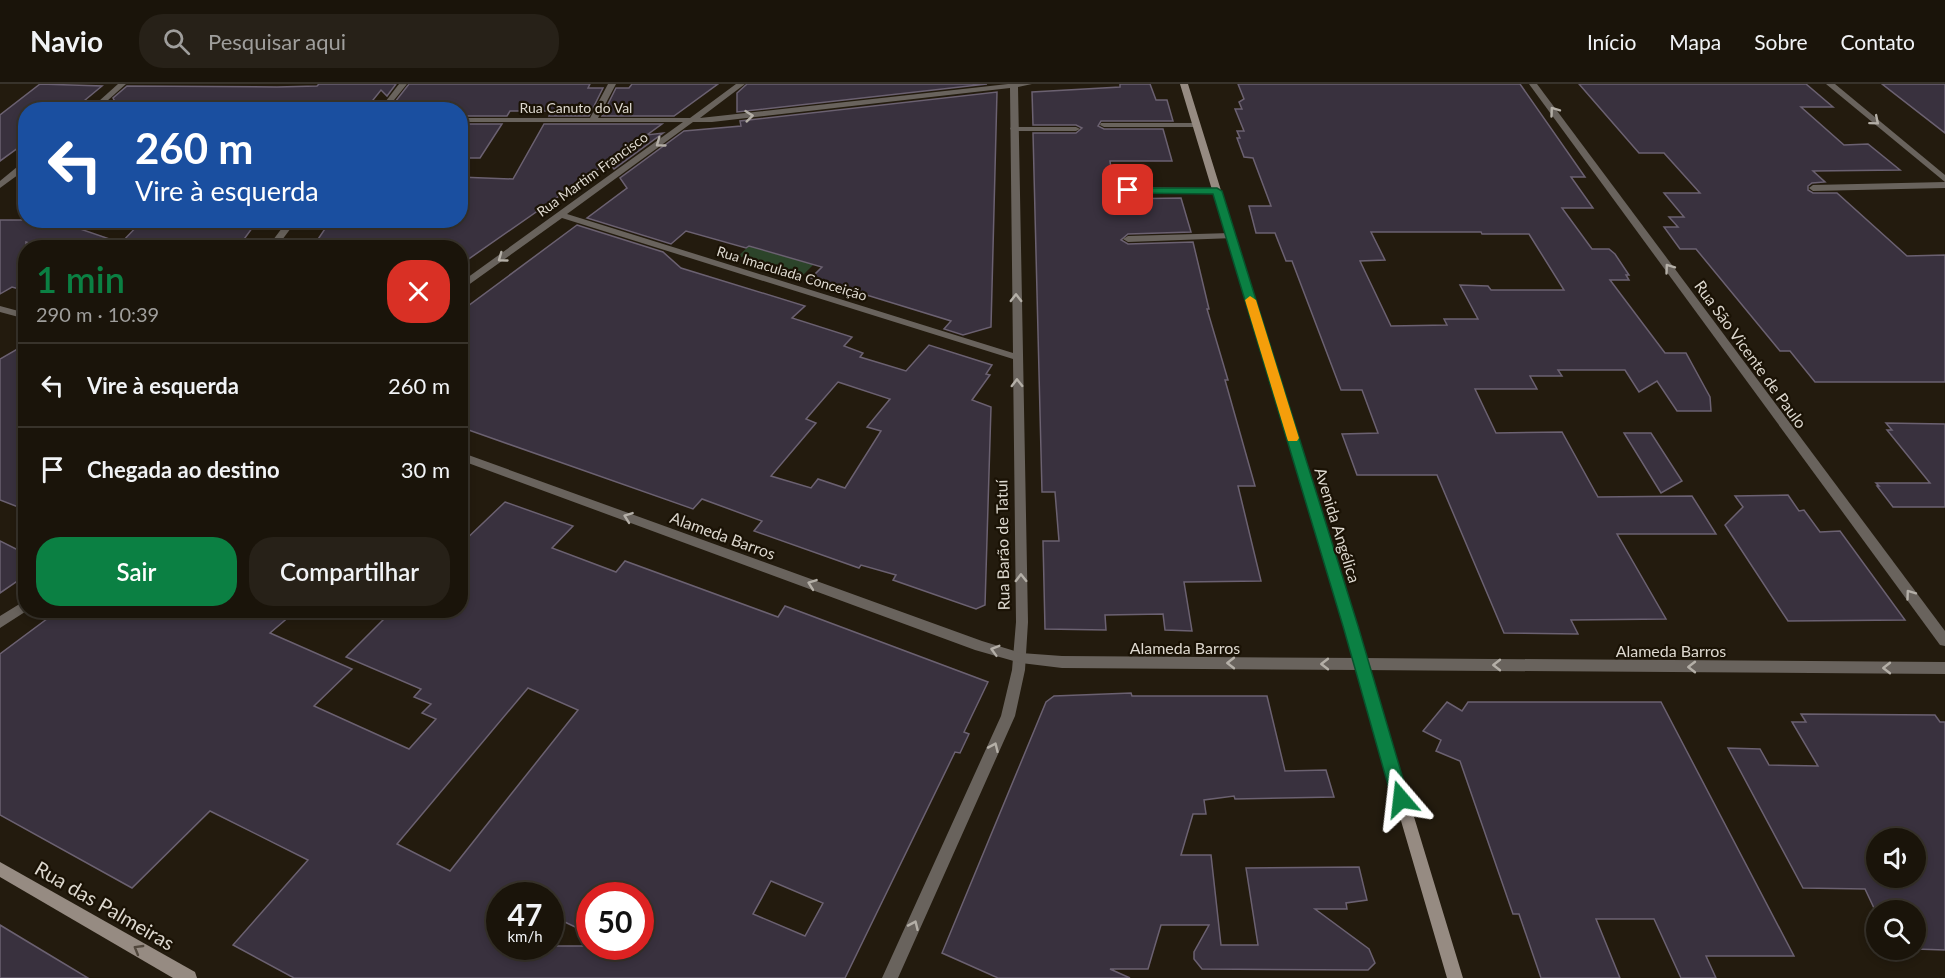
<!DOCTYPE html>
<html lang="pt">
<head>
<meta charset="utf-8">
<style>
	:root { --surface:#1a140a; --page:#272118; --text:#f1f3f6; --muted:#9f9e9c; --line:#38332b; --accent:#0b8043 }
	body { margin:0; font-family:Lato,sans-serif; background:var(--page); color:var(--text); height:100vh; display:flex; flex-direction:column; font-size:22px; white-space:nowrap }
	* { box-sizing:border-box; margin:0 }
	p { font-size:20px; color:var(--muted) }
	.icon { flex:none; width:33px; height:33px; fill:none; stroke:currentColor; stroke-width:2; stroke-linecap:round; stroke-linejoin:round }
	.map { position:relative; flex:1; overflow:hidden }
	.sheet { position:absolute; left:18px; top:156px; width:450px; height:378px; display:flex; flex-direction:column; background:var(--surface); border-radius:24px; box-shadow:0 3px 9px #0003,0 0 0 2px var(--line) }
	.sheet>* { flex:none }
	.guide { position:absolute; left:18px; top:18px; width:450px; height:126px; border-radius:24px; box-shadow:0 3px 9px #0003,0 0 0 2px var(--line); background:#1a4fa0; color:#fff; overflow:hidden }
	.tools { position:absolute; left:1866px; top:744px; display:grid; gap:12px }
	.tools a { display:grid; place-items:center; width:60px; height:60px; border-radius:50%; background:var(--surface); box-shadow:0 3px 9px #0003,0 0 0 2px var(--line); font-size:30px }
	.speed { position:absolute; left:486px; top:798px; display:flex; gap:12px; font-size:30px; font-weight:700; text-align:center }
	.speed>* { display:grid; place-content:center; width:78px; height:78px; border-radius:50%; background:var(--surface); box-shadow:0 3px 9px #0003,0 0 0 2px var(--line); line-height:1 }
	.speed small { font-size:15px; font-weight:400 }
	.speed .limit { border:9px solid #d22; background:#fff; color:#111 }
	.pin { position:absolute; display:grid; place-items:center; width:51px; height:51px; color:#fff; margin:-26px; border-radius:12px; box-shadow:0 3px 9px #0006 }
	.me { position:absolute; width:66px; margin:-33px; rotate:343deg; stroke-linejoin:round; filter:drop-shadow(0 0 4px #0008) }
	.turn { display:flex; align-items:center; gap:21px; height:126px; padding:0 18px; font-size:27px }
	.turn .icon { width:78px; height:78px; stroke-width:2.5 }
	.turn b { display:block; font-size:42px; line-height:51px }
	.round { display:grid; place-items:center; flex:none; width:63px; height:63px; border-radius:24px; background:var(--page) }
	.summary { display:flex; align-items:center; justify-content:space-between; height:102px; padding:0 18px }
	h1 { font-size:36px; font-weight:600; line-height:45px; color:var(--accent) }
	.cta { display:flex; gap:12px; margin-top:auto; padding:12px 18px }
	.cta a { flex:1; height:69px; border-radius:24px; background:var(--accent); color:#fff; font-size:24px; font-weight:600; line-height:69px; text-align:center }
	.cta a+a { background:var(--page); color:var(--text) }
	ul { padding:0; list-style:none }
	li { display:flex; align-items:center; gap:18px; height:84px; padding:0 18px; border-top:2px solid var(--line) }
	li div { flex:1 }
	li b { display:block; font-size:22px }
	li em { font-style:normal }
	header { display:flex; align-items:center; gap:36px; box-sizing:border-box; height:84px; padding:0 30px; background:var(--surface); border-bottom:2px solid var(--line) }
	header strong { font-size:28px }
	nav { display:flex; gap:33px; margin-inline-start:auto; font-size:21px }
	.search { width:420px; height:54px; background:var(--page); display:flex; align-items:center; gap:15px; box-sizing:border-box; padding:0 21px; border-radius:24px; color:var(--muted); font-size:22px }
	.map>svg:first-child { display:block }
	.green { fill:#2c442a }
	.building { fill:#39313e; stroke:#6b6171; stroke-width:1.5; fill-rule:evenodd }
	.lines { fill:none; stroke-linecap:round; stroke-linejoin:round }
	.service { fill:#69635d; fill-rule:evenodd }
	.minor { fill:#69635d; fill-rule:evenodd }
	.tertiary { fill:#69635d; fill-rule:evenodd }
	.secondary { fill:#968b82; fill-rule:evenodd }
	.oneway { stroke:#b4afa7 }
	.oneway2 { stroke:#52483d }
	.route { fill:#0b8043; stroke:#07532c; stroke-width:1.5 }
	.slow { fill:#f59e0b }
	.labels { text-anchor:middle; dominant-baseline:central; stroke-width:4.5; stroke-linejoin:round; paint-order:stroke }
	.far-street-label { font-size:14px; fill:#ddd8cf; stroke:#1a1205 }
	.street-label { font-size:16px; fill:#ddd8cf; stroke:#1a1205 }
	.near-street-label { font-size:20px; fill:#ddd8cf; stroke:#1a1205 }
</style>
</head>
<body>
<header>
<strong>Navio</strong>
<div class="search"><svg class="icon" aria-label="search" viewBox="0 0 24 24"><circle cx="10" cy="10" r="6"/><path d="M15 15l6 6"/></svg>Pesquisar aqui</div>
<nav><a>Início</a><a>Mapa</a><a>Sobre</a><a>Contato</a></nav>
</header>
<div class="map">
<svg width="1945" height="894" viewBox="0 0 1945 894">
	<rect width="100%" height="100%" fill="#231b0e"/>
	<polygon class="green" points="749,162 814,180 803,191 738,172"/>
	<g class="building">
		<polygon points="40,0 102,2 73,26 26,26 26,58 0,77 0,31"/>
		<polygon points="319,0 396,0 387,12 381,6 369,21 350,21 346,25 118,23 113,14 127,2 277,3 317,2"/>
		<polygon points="409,0 590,0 588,4 603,4 589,32 549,32 551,27 510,27 507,32 460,32 460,26 404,26 395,18"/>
		<polygon points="632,0 718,0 674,32 602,32 616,4 629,4"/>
		<polygon points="747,0 987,0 737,28 737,9"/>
		<polygon points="1120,0 1150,0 1156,16 1167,16 1173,37 1101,37 1098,42 1104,45 1163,45 1172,77 1110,77 1115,115 1181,114 1191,148 1128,150 1121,156 1128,160 1193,158 1209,225 1207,225 1228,296 1225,296 1255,402 1238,402 1261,497 1184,498 1192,547 1165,546 1163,530 1105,531 1106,546 1045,545 1043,457 1059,457 1055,408 1042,408 1033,49 1076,49 1082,44 1076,41 1033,41 1032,8 1120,3"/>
		<path d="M1238,0H1520L1585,93H1571L1593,124H1562L1592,165H1609L1615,170L1629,191H1626L1629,196H1610L1665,269H1686L1710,313L1711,327H1677L1657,297L1639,308L1625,286H1558L1562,292H1530L1537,305H1475L1496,349L1562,348L1598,413L1692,412L1716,450H1617L1666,535L1571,536L1578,550L1504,549L1437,391H1357L1342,350L1378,349L1362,306H1341L1292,177H1286L1275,149H1256L1249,122H1271L1253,74L1244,73L1237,54H1240L1237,47H1244L1235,25H1242L1239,18L1244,15ZM1371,148H1481L1482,150H1529L1564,206H1491L1488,202L1460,201L1478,235H1444L1447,241L1391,242L1360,177L1385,176Z"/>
		<polygon points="1579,0 1806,0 1833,23 1801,23 1844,61 1868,60 1900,86 1813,87 1825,98 1812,99 1808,102 1808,106 1813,109 1837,109 1907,172 1945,171 1945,298 1815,298 1790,267 1780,267 1696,165 1680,165 1664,143 1678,143 1669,133 1684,133 1664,109 1700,109 1664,69 1639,69"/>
		<polygon points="1882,0 1945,0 1945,49"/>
		<polygon points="997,8 991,243 963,251 944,245 951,237 811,194 822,183 749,162 746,164 686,147 671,160 587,134 627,104 620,94 684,47 741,42 740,37"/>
		<polygon points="460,40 502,40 480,74 460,74"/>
		<polygon points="544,40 662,40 647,51 663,49 614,85 608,78 460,181 460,164 312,164 331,136 460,136 460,93 513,95"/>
		<polygon points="0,136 54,136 121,159 143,136 258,136 239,162 230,164 45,164 26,158 26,207 12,203 0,210"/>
		<path d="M577,141L663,168L681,184L805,222L792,234L852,253L844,262L863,269L860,273L906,287L929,261L992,281L986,290L990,291L972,316L991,323L985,521L976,525L893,496L896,491L861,481L859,484L754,447L762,437L702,415L693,425L460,343V228ZM838,298L890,315L867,343L881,347L845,404L818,395L811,404L771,392L816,339L806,335Z"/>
		<polygon points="26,260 26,426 0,416 0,275"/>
		<polygon points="1886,339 1945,340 1945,423 1893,423 1877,402 1879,402 1876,399 1930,399 1887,346 1892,346"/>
		<polygon points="1624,349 1651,349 1682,397 1661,409"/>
		<polygon points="1788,411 1799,427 1804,426 1820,448 1840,447 1905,536 1788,537 1725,441 1743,423 1735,412"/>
		<path d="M505,418L573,442L552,464L616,488L625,477L778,533L785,522L988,598L964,648L969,650L960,669L955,668L845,894H294L233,861L308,776L210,727L132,804L0,731V570L59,526H297L270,549L352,585L314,622L409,665L436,635L422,629L431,620L414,613L421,605L346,573L393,526H460V461ZM528,604L578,626L450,787L397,760ZM771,797L823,819L805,852L753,830ZM500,812H550V831L590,850V812H640V862H500Z"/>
		<polygon points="0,457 26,470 26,491 0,509"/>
		<polygon points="1131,609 1132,612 1267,612 1285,687 1326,686 1334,713 1235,715 1234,712 1204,716 1206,730 1193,730 1181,771 1211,771 1221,861 1258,861 1246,784 1359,783 1367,816 1346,819 1347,825 1315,825 1369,865 1375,879 1368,886 1202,885 1194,875 1194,868 1209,841 1161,841 1148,885 1110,885 1130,894 998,894 942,869 1046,618 1054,612"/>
		<polygon points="1447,618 1462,627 1468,618 1661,618 1794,872 1706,872 1716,894 1681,894 1654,835 1596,835 1620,894 1541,894 1519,830 1513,830 1460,677 1436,667 1441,656 1423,647"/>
		<path d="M1801,630L1935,631L1940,638H1945V866L1916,865V826L1874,824L1865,805L1803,804L1728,664L1760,665L1769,681L1818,682L1792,638H1806ZM1876,754H1916V794H1876Z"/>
		<polygon points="0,841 48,870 88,894 0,894"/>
	</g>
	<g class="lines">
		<g class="service">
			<polygon points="1101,39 1196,39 1200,41 1196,43 1104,43 1100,41"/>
			<polygon points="1011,43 1076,43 1080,45 1076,47 1014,47 1010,45"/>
			<polygon points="1945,98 1945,104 1813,107 1809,104 1813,101"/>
			<polygon points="1128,103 1217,104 1221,107 1217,110 1125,108 1125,104"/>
			<polygon points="1231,149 1235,152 1234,154 1128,158 1123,155 1128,152"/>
		</g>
		<g class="minor">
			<polygon points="399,0 407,0 386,26 379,26"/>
			<path d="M608,0H616L598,34H690L736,0H745L700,34L1008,0H1032L1018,3L1028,538L1025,586L1015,632L898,894H882L1001,632L1012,586L1016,538L1013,275L562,134L460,207V199L683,38H460V34H590ZM1010,4L1013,269L567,130L693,38H712Z"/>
			<polygon points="1529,0 1537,0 1945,547 1945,562 1940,561"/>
			<polygon points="1826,0 1835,0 1945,91 1945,98"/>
			<polygon points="288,136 297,136 276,164 267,164"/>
			<polygon points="26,516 26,526 28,526 0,544 0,532"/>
			<polygon points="1361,574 1945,578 1945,590 1361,586 1356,584 1354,580 1356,576"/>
		</g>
		<g class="tertiary">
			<polygon points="118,0 126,0 97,26 89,26"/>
			<polygon points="23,78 26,78 26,85 0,104 0,97"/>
			<polygon points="0,222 26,229 26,235 0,228"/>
			<polygon points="460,368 982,557 1021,569 1062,572 1361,574 1366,576 1368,580 1366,584 1361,586 1062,584 1021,579 975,566 460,376"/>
		</g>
		<g class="secondary">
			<polygon points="1180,0 1188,0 1356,542 1463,894 1447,894 1344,542"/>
			<polygon points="0,778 195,888 197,894 173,894 0,793"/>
		</g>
	</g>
	<defs><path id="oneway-chevron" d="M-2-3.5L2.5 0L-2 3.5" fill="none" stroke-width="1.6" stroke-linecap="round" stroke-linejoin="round" transform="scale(1.5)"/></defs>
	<g class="oneway">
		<use href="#oneway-chevron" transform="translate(1554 27) rotate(-126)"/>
		<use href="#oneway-chevron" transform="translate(749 32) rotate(-6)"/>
		<use href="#oneway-chevron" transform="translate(1875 37) rotate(40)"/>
		<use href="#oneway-chevron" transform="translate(660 59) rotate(144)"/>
		<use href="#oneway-chevron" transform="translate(502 174) rotate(144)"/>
		<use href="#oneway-chevron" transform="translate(1669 184) rotate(-126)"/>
		<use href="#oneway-chevron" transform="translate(1016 214) rotate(-90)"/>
		<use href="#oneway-chevron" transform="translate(1017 299) rotate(-91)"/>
		<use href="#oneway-chevron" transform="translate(628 433) rotate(-160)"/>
		<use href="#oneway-chevron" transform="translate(1021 494) rotate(-91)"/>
		<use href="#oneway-chevron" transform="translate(812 500) rotate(-160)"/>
		<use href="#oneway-chevron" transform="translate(1910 510) rotate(-126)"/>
		<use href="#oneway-chevron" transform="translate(995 566) rotate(-164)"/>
		<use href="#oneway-chevron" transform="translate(1231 579) rotate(-180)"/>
		<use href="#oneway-chevron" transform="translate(1325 580) rotate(-180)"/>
		<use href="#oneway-chevron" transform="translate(1497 581) rotate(-180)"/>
		<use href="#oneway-chevron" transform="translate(1692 583) rotate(-180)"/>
		<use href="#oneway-chevron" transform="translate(1887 584) rotate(-180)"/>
		<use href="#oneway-chevron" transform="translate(994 663) rotate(-66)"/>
		<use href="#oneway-chevron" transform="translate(914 841) rotate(-66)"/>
	</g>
	<use class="oneway2" href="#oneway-chevron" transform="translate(138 865) rotate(-150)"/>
	<polygon class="route" points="1125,104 1217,104 1222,107 1358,542 1409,715 1407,720 1401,722 1395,720 1392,715 1343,542 1213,110 1128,109 1124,106"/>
	<polygon class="slow" points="1250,212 1256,216 1299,354 1297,357 1288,357 1287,354 1245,216"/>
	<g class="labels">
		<g class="far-street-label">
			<text x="576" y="23">Rua Canuto do Val</text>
			<text transform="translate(592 90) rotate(-36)">Rua Martim Francisco</text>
			<text transform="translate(792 189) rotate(17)">Rua Imaculada Conceição</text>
		</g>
		<g class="street-label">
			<text transform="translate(1751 270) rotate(54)">Rua São Vicente de Paulo</text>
			<text transform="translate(1338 441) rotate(73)">Avenida Angélica</text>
			<text transform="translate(723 451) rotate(20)">Alameda Barros</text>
			<text transform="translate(1002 461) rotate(-91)">Rua Barão de Tatuí</text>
			<text x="1185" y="563">Alameda Barros</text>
			<text x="1671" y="566">Alameda Barros</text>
		</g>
		<g class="near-street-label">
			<text transform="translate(105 821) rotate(30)">Rua das Palmeiras</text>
		</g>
	</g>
</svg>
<div class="tools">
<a><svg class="icon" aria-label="sound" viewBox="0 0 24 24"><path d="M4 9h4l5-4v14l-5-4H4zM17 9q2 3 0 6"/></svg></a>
<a><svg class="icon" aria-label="search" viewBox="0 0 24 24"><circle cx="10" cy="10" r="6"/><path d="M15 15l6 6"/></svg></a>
</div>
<div class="speed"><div>47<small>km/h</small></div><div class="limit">50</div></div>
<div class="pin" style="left:1128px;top:106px;background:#d93025"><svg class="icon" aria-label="arrive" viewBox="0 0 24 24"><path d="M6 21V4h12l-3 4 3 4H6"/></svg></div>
<svg class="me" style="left:1401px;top:715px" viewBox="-20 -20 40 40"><path d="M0-17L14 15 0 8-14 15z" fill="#0b8043" stroke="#fff" stroke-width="4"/></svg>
<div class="guide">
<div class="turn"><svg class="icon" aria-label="left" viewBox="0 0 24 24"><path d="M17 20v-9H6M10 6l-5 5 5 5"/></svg><div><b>260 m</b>Vire à esquerda</div></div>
</div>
<section class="sheet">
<div class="summary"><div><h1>1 min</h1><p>290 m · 10:39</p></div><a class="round" style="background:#d93025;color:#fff"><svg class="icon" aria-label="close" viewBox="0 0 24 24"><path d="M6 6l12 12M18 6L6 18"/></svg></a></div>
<ul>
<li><svg class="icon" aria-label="left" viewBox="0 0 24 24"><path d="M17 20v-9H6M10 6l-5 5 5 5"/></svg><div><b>Vire à esquerda</b></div><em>260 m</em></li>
<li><svg class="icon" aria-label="arrive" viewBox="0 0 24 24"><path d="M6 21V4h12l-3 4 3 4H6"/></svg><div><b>Chegada ao destino</b></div><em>30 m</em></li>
</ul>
<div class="cta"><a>Sair</a><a>Compartilhar</a></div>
</section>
</div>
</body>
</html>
